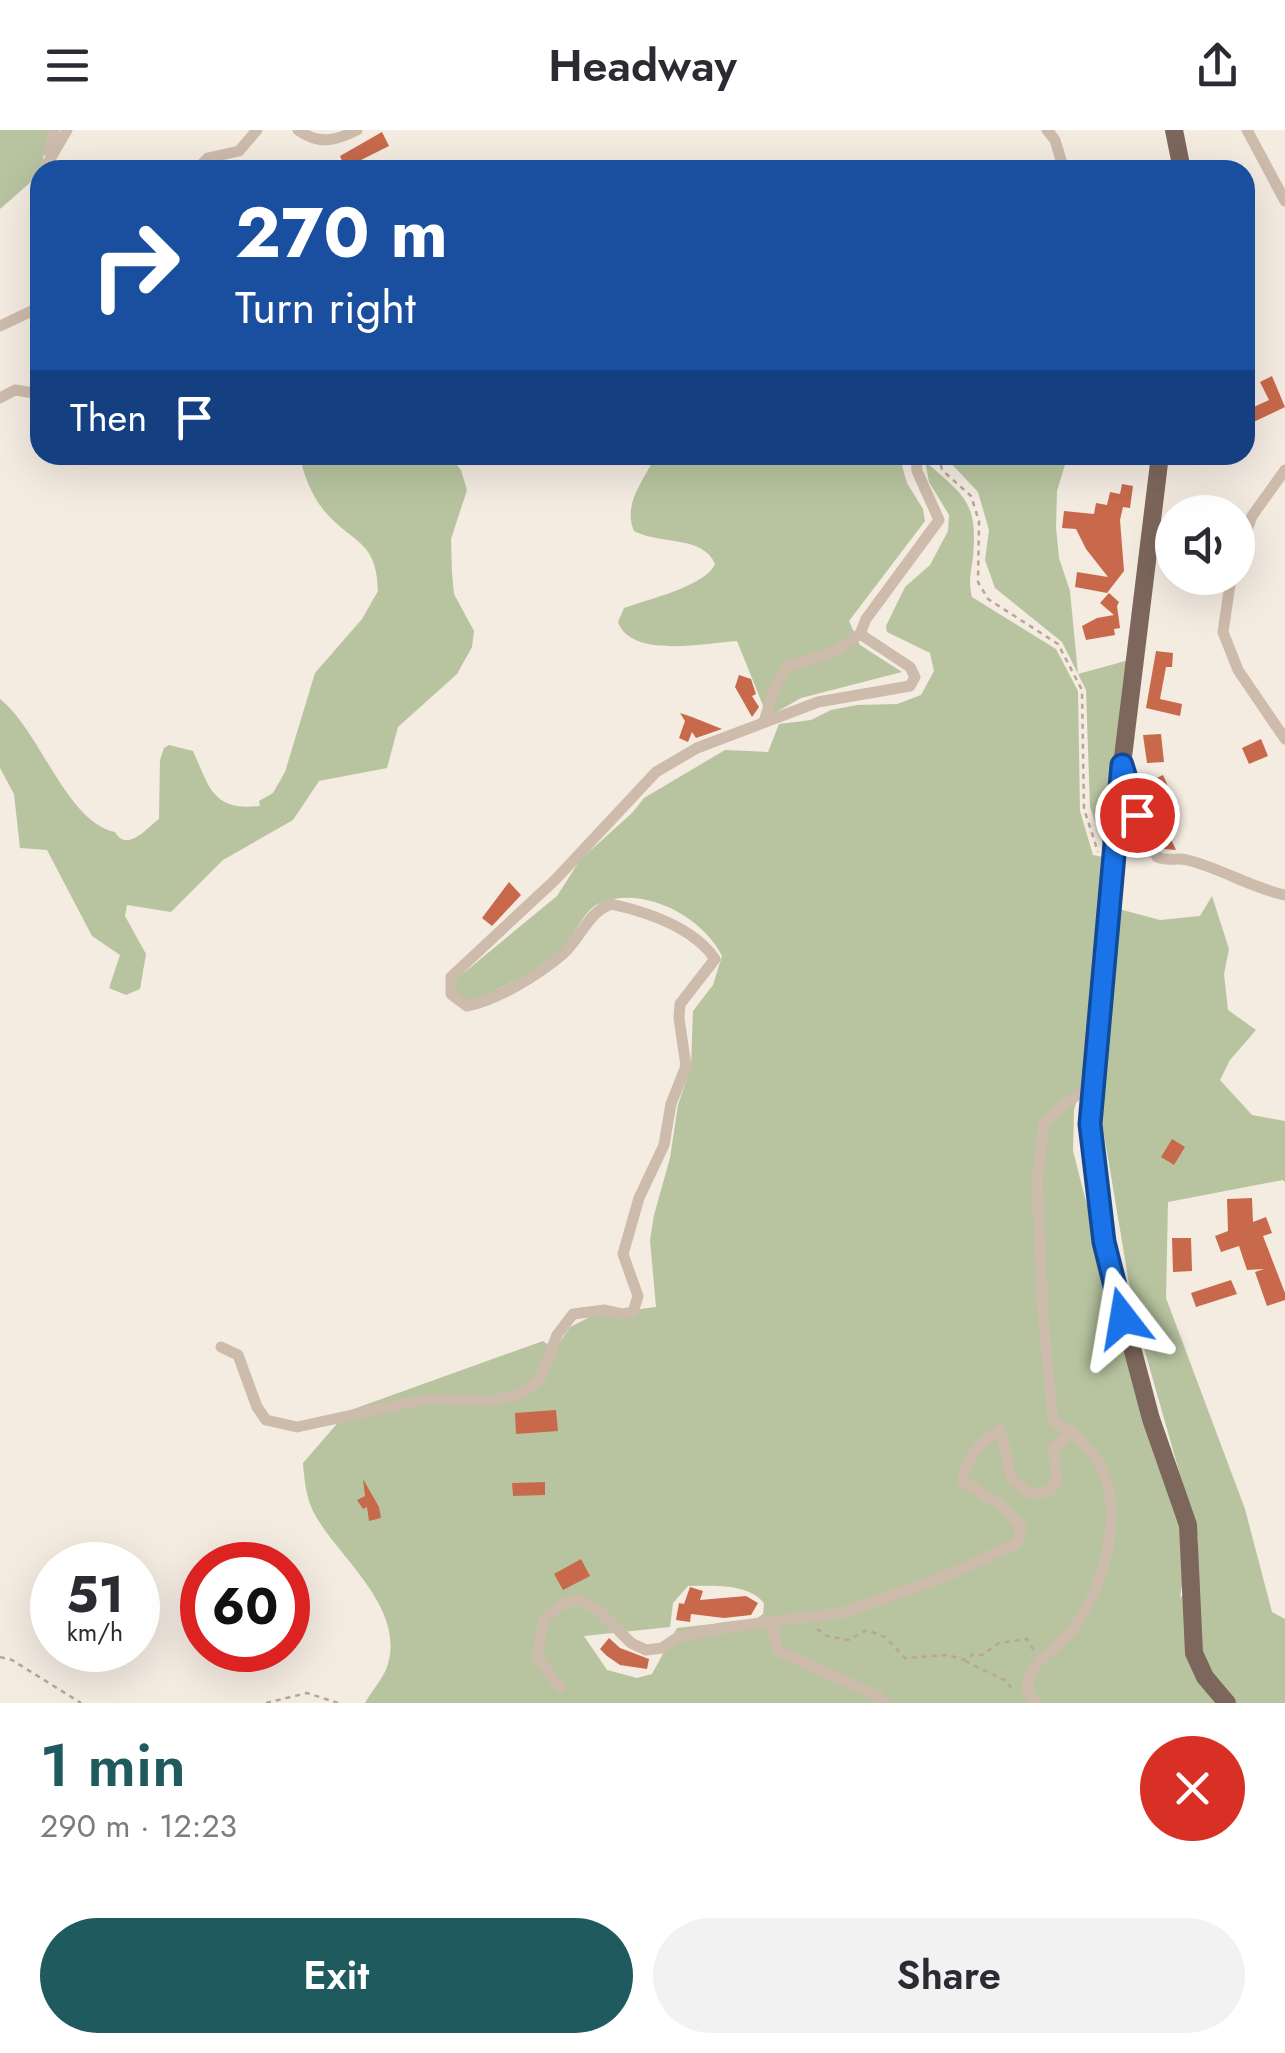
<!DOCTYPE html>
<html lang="en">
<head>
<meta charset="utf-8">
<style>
	:root { --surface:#fff; --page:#f2f2f3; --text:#2b2b33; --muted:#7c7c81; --accent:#1f5a5e }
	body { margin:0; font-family:Jost,sans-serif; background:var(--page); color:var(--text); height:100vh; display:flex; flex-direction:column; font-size:38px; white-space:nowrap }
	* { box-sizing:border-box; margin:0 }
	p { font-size:32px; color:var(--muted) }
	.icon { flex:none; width:55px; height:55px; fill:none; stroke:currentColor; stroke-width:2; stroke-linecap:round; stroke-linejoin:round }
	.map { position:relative; height:1573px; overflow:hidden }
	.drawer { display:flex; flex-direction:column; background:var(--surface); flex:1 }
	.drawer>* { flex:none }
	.guide { position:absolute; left:30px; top:30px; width:1225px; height:305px; border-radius:30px; box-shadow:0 10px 40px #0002; background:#1a4fa0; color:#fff; overflow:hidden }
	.controls { position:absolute; left:1155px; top:365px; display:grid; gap:20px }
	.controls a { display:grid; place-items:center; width:100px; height:100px; border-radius:50%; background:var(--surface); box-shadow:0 10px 40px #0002; font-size:50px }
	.speed { position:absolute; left:30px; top:1412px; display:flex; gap:20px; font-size:50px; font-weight:700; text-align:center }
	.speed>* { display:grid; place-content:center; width:130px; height:130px; border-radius:50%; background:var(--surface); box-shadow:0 10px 40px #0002; line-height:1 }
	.speed small { font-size:25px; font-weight:400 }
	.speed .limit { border:15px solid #d22; background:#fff; color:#111 }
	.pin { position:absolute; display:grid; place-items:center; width:85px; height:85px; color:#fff; margin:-42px; border:5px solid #fff; border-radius:50%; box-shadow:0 2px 10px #0007 }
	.me { position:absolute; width:110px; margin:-55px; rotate:346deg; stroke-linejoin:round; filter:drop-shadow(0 0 8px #0008) }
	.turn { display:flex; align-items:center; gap:35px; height:210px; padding:0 40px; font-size:45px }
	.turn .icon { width:130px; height:130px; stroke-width:2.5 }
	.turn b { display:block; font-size:70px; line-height:85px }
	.then { display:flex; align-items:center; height:95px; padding:0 40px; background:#0003; gap:20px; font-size:38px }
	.round { display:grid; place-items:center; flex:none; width:105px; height:105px; border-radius:52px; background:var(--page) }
	.headline { display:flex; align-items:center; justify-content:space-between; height:170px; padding:0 40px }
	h1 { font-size:60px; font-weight:600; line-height:75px; color:var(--accent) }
	.primary-button { display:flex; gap:20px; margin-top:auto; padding:20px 40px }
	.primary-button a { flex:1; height:115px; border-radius:60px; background:var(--accent); color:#fff; font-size:40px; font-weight:600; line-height:115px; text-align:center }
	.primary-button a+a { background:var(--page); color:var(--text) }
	header { display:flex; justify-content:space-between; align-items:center; height:130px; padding:0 40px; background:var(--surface); font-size:45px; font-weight:600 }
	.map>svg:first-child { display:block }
	.green { fill:#b8c4a0; fill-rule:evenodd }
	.building { fill:#c8694b }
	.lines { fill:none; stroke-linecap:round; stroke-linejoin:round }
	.path { stroke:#b9a596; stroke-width:2.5; stroke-dasharray:5 5; stroke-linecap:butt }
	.street { stroke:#cdbbac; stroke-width:11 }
	.primary { stroke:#7d675c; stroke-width:18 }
	.route-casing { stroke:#114b97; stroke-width:25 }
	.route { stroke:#1a73e8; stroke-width:18 }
</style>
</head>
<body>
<header><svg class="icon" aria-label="menu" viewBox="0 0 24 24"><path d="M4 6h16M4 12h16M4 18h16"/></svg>Headway<svg class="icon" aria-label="share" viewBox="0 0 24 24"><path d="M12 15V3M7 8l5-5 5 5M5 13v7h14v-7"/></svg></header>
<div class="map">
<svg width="1285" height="1573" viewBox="0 0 1285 1573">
	<rect width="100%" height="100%" fill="#f4ebe1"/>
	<g class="green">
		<polygon points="0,0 49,0 40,44 0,79"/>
		<path d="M300,325H449L461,340L467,360L451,409L452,443L454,464L474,501L472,517L457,544L398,597L387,638L319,651L293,690L223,730L171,782L127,775L125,786L146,824L140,859L126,865L109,858L120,825L92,806L47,720L20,718L14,664L0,638V569C40,600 66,692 115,702C127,723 147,698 159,689L160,630L164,618L169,615L193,621C210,658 212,681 260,676L259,671L273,663L285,642L315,543L362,489L378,461C377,411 354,414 327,384C313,369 303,345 300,325Z"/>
		<path d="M656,325H899L907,353L923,379L925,391L849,491L860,515L902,542L801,568L761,591L764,578L737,511C705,513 631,529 618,492L624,478C646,470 706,456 715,434C703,405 660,415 634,401C622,373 645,349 656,325Z"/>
		<polygon points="949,325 1068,325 1057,361 1056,397 1059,428 1070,461 1078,544 1129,530 1110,712 1103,714 1090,677 1086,560 1062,512 995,458 985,430 989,400 978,362 947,329"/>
		<path d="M925,331C964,366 978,371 973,427C971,442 968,452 972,467L1056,519L1078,561L1080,681L1093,725L1108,728L1090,925L1074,980L1073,1021L1093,1099L1101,1145L1154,1321L1188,1416L1180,1468L1196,1451L1198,1408L1134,1183L1102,992L1100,955L1107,858L1119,779L1160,790L1200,786L1212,766L1229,819L1224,844L1228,880L1256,900L1230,930L1220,950L1252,985L1285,991V1053L1283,1050L1168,1072L1166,1168L1245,1379L1272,1482L1285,1489V1573H365C372,1560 384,1548 388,1534C405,1474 334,1425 312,1379C306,1365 304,1348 303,1333L348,1281L543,1211L555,1219L570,1197L594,1185L656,1177L650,1110L654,1085L670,1028L678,975L691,936L693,881L713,855L722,826C702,786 642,754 598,774C582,782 573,810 559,822C538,842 505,855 479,869L467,871L454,863L455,850L557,766L580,730L632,683L644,668L725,620L768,622L779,594L811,590L831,580L857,575L897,574L921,565L934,541L930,523L887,502L886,496L905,457L930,435L948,401L949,385L929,352ZM688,1456C713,1456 747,1453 764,1473L763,1484L756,1489L677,1498L652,1544L637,1548L607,1540L584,1506L670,1497L673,1473Z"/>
	</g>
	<g class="building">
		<polygon points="382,2 389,16 345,38 340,26"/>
		<polygon points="1272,246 1285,277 1245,296 1245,281 1269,270 1260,252"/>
		<polygon points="1122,354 1133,356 1130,378 1123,377 1120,390 1124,441 1107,463 1075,457 1077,442 1108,447 1086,419 1076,399 1062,398 1064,381 1094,384 1096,373 1107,375 1110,362 1120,364"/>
		<polygon points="1109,463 1119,472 1117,476 1120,498 1114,499 1115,505 1086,510 1082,496 1097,488 1114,485 1100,473"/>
		<polygon points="1156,521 1173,523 1172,537 1166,537 1160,569 1182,574 1180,586 1146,578"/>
		<polygon points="739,545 751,549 756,564 752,566 759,577 752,587 735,557"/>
		<polygon points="680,583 692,587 722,599 696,608 692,602 688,612 679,608 685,591"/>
		<polygon points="1161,604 1164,632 1147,633 1143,605"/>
		<polygon points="1261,609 1268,626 1249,634 1242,618"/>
		<polygon points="1163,645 1175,672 1158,680 1146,653"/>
		<polygon points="1163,692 1176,720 1164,719 1153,697"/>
		<polygon points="509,752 521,765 492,796 482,788"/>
		<polygon points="1172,1009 1185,1017 1174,1035 1161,1027"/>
		<polygon points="1252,1068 1253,1092 1266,1087 1272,1103 1263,1106 1285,1163 1285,1170 1267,1176 1255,1142 1264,1139 1247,1140 1239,1116 1221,1122 1215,1106 1228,1101 1227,1069"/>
		<polygon points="1172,1108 1191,1108 1192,1141 1173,1142"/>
		<polygon points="1231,1150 1237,1164 1196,1177 1191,1163"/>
		<polygon points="556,1280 558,1301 516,1304 515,1283"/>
		<polygon points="363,1349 379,1377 381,1388 369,1391 367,1377 363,1379 357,1370 365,1366"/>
		<polygon points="545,1352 545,1365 513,1366 512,1353"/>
		<polygon points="581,1429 590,1446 563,1460 554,1444"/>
		<polygon points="690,1457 703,1461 700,1470 746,1466 758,1473 751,1485 724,1488 691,1484 690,1492 676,1490 679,1473 684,1474"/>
		<polygon points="609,1508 620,1518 649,1529 647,1539 620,1535 607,1526 600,1519"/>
	</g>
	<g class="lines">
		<g class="path">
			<polyline points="939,325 942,340 971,366 979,391 978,452 988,469 1058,514 1082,560 1084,679 1098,722"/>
			<polyline points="817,1499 827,1506 848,1510 867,1500 885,1507 905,1528 947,1525 966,1530 973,1524 982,1525 999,1513 1027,1509 1034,1521"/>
			<polyline points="0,1527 12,1530 81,1573"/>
			<polyline points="965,1531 1006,1551 1011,1558"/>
			<polyline points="266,1573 307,1563 338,1573"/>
		</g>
		<g class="street">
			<path d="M298,0C319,15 336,11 357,0"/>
			<polyline points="1047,0 1055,10 1064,40"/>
			<polyline points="1247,0 1285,71"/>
			<polyline points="49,22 54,0"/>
			<polyline points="46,36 67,0"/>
			<polyline points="196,40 208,28 239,21 257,0"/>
			<polyline points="0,196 40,177"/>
			<polyline points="0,268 15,260 40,264"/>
			<polyline points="1238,426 1252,386 1285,340"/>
			<polyline points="1231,448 1223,502 1238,540 1285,609"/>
			<polyline points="764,592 774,558 787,537 836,521 860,504"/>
			<path d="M1125,644L1137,685L1157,727C1169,732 1176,727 1187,730C1221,738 1251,758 1285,765"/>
			<path d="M221,1217L238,1225L257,1277L266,1290L297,1297L426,1269L489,1271L521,1264L540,1249L557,1205L573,1184L605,1180L623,1184L633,1182L638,1166L623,1124L639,1068L664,1015L671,974L686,936L679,888L680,874L715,829C694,798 647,782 611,774C587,783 581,808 563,824C539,845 497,870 467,876L451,864V847L555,750L656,642L697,618L818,572L910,556L915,547L910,537L860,504L866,489L939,390L917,341L916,325"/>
			<polyline points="1072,1302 1053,1291 1043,1185 1037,1052 1044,992 1067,972 1091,956"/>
			<polyline points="771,1491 778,1521 878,1566 883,1573"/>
			<path d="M560,1557L537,1527L544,1489L562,1474L579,1470L599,1481L631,1513L646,1520L662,1518L678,1507L722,1498L846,1482L951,1444L1017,1413L1021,1396L1000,1375L962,1351C967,1326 979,1315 1000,1299L1012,1350L1030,1364L1050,1361L1057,1349L1053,1318L1072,1302C1082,1314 1100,1330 1105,1345C1121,1394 1103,1460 1072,1500C1054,1523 1031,1527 1027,1559L1036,1573"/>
		</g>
		<g class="primary">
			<polyline points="1174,0 1182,40"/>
			<polyline points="1160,325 1122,635 1089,995 1104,1112 1151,1289 1188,1395 1194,1523 1205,1547 1227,1573"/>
		</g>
	</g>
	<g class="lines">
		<g class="route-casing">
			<polyline id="route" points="1123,1188 1104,1112 1090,994 1122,635 1137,685"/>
		</g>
		<use href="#route" class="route"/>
	</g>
</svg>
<div class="controls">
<a><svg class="icon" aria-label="sound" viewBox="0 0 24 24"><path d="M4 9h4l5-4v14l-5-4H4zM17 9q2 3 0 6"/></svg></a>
</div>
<div class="speed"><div>51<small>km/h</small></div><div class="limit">60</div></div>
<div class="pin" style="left:1137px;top:685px;background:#d93025"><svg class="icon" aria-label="arrive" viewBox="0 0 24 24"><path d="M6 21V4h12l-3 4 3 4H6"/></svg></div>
<svg class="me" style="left:1123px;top:1188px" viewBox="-20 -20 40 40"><path d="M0-17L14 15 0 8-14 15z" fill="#1a73e8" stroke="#fff" stroke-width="4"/></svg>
<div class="guide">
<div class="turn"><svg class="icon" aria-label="right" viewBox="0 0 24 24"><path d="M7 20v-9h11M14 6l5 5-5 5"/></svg><div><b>270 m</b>Turn right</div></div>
<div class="then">Then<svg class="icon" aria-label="arrive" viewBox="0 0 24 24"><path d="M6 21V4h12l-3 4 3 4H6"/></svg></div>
</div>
</div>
<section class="drawer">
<div class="headline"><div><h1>1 min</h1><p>290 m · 12:23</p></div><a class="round" style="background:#d93025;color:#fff"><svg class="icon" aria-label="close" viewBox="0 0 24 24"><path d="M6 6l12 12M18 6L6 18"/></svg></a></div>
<div class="primary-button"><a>Exit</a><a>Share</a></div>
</section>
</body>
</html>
